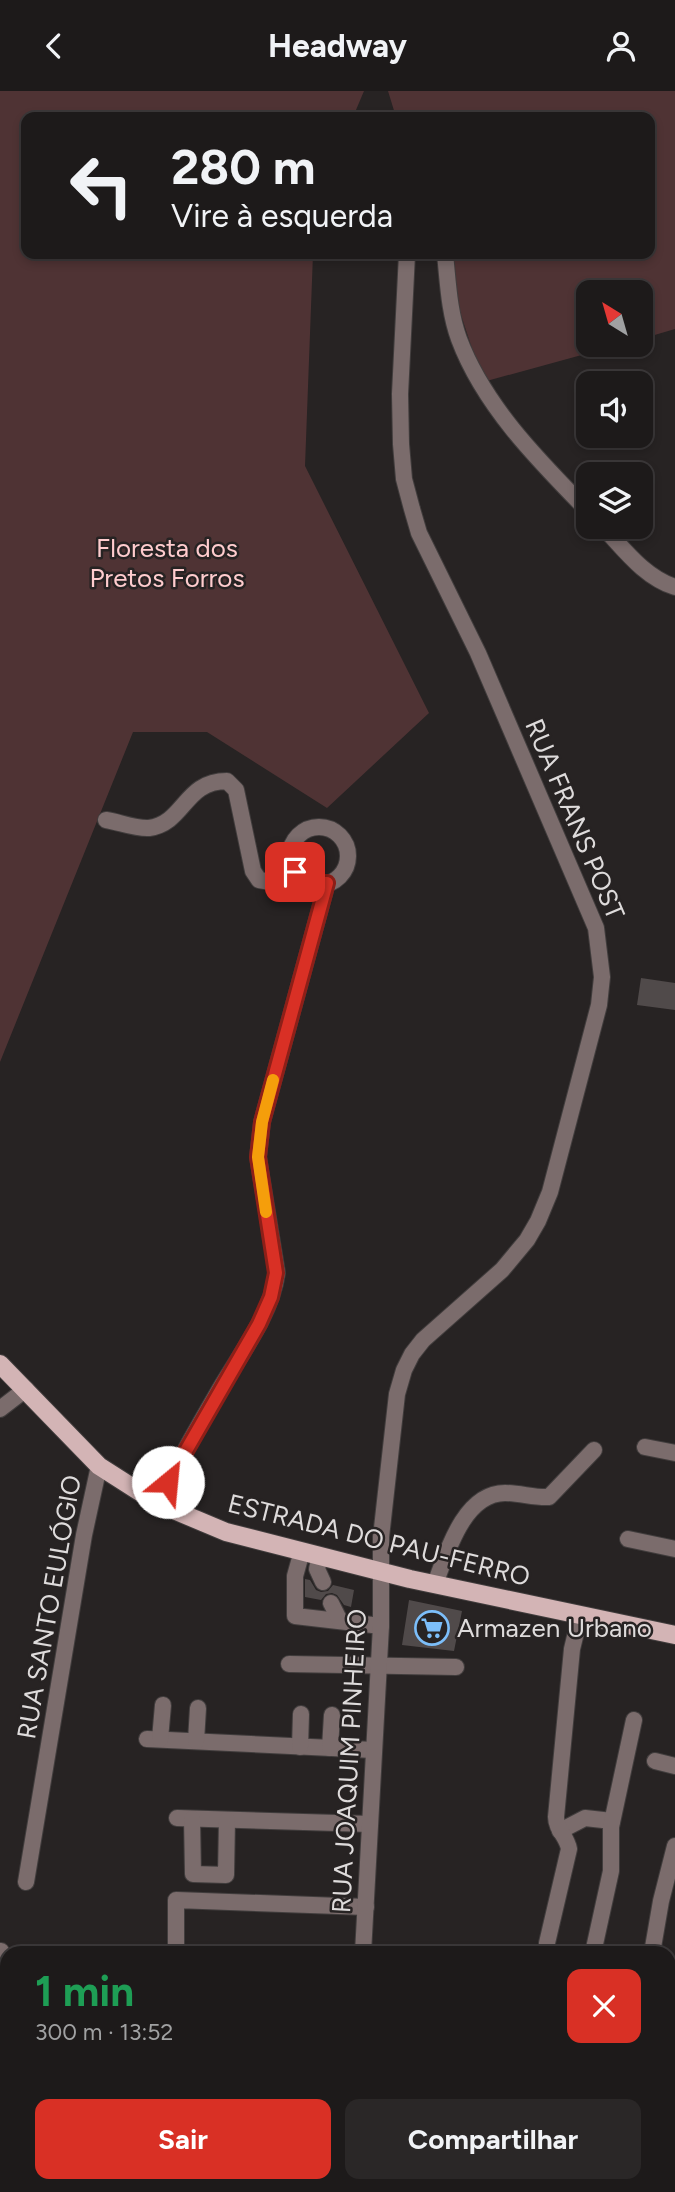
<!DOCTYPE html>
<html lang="pt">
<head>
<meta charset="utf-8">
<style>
	:root { --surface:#1d1a1a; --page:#2a2727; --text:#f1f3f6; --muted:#a0a1a2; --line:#3b3839; --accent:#d93025 }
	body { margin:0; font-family:Figtree,sans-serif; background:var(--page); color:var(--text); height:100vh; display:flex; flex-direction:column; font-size:26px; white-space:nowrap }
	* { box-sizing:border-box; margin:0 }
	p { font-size:23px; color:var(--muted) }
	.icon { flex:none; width:38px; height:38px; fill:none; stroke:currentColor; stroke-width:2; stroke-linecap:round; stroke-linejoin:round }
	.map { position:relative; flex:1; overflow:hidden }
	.sheet { position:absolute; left:0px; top:1855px; width:676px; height:247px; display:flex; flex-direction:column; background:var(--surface); border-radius:21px 21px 0 0; box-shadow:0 4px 10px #0003,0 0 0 2px var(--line) }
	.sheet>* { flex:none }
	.top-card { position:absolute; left:21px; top:21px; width:634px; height:147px; border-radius:14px; box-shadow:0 4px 10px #0003,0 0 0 2px var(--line); background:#1d1a1a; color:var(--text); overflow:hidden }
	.needle { width:46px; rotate:323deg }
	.buttons { position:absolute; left:576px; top:189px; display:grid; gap:14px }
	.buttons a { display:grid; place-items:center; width:77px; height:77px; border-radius:14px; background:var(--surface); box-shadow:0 4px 10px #0003,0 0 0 2px var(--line); font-size:35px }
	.pin { position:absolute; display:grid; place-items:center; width:60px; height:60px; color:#fff; margin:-30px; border-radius:14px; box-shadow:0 4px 10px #0006 }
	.me { position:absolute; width:77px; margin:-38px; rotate:28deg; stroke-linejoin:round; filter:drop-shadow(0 0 5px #0008) }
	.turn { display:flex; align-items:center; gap:24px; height:147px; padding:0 35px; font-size:32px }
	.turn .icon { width:91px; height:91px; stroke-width:2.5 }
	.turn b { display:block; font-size:49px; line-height:60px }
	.round { display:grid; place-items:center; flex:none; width:74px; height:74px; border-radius:14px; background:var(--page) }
	.summary { display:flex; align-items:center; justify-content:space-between; height:119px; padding:0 35px }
	h1 { font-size:42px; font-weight:700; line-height:52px; color:#1e9e55 }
	.cta { display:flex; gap:14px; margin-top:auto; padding:14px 35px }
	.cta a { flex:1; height:80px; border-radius:14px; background:var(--accent); color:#fff; font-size:28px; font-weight:700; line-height:80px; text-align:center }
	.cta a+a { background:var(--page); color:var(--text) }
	header { display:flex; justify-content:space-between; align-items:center; height:91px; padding:0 35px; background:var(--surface); font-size:32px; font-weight:700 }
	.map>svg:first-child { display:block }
	.green { fill:#4f3334 }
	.building { fill:#504a4a }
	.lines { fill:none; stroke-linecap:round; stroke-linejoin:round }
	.minor-casing { stroke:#413d3d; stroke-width:18 }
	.major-casing { stroke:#413d3d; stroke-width:20 }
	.minor { stroke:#7b6c6c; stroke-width:16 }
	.major { stroke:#d3b4b5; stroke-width:18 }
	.route-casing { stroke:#8d1f18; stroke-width:18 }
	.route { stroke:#d93025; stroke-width:12 }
	.slow { stroke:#f59e0b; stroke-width:12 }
	.labels { text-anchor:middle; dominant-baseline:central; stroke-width:5; stroke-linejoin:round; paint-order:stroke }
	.park-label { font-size:26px; fill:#ffccce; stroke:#272323 }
	.street-label { font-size:26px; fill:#dedbdb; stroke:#272323 }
	.poi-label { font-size:26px; fill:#dedbdb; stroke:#272323; text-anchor:start }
</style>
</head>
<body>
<header><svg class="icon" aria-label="back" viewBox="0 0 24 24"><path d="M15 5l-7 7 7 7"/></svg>Headway<svg class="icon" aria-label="person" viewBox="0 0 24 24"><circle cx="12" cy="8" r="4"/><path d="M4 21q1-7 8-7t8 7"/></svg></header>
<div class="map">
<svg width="675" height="2101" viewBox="0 0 675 2101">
	<rect width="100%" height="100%" fill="#272323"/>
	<g class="green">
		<polygon points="0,0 364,0 353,26 26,26 26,163 313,163 305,375 429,622 327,717 207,641 133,641 0,971"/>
		<polygon points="388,0 675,0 675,238 641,248 640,201 588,201 588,254 618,254 483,291 441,163 649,163 649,26 396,26"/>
	</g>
	<g class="building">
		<polygon points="641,887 675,892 675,919 637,914"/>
		<polygon points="305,1488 310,1489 316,1499 321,1501 328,1500 333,1494 354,1499 351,1516 344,1514 337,1504 332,1502 326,1503 321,1509 305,1506"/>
		<polygon points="409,1509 462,1520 454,1560 402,1554"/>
	</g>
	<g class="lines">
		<g class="minor-casing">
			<g id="minor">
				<path d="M445,163C448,191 449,221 459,248C484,315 539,370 588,420"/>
				<path d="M603,436C624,458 644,486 675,496"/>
				<path d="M106,729C119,731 136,738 149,737C185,732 184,690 227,690L236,699L253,780L259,789L282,793L295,781"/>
				<circle cx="319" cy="765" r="29"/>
				<polyline points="0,1318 26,1298"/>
				<polyline points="645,1356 675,1362"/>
				<path d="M157,1412C177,1373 198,1336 220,1298C241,1262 271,1224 277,1182L258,1066L262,1031L327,792"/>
				<polyline points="628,1448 675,1458"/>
				<polyline points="302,1460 295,1485 295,1525 381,1535"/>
				<polyline points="320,1465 317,1478 323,1491"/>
				<path d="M435,1493C447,1461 464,1402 505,1402C520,1402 535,1407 549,1406L594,1359"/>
				<polyline points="331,1512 340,1530"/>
				<polyline points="289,1573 456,1576"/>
				<polyline points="147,1648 373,1659"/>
				<polyline points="160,1648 163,1614"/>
				<polyline points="196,1650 198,1617"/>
				<polyline points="300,1656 301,1623"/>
				<polyline points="330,1657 332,1624"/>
				<polyline points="655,1670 675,1675"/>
				<polyline points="177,1727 370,1733"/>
				<polyline points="192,1728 193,1783 226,1784 227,1729"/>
				<polyline points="560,1740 585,1727 612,1730"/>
				<polyline points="26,1791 84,1444 99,1375"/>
				<polyline points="176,1862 176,1809 366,1816"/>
				<polyline points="363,1862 381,1535 381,1446 397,1303 404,1279 412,1263 423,1249 502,1179 527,1149 538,1130 550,1101 599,914 602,886 596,837 478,562 419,442 412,418 404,388 401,353 400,303 407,163"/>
				<path d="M547,1862V1852L569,1758C567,1745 556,1739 556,1726L572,1558L580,1525"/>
				<polyline points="593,1862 611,1780 611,1736 634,1629"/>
				<polyline points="652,1862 661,1810 675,1755"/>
				<polyline points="0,1884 1,1860"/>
				<polyline points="353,2101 353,2095"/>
			</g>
		</g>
		<g class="major-casing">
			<polyline id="major" points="0,1273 99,1375 157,1412 226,1441 410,1488 675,1544"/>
		</g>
		<use href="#minor" class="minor"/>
		<use href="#major" class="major"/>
	</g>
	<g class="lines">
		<g class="route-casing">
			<polyline id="route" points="168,1391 259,1233 271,1206 276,1182 258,1066 262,1031 327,792 309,792 295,781"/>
		</g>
		<use href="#route" class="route"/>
		<polyline class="slow" points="266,1121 258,1066 262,1031 273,989"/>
	</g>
	<defs>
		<g id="supermarket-ring" transform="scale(1.75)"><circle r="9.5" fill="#272323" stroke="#7cbef9" stroke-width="1.5"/><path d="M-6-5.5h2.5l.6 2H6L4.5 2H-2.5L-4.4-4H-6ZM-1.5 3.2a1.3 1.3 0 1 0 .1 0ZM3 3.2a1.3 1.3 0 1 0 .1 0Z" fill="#7cbef9"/></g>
	</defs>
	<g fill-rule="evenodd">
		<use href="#supermarket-ring" x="432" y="1537"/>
	</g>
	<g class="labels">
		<g class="park-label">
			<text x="167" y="457">Floresta dos<tspan x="167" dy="30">Pretos Forros</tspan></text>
		</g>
		<g class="street-label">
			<text transform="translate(575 728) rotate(67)">RUA FRANS POST</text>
			<text transform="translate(379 1449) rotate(14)">ESTRADA DO PAU-FERRO</text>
			<text transform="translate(49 1516) rotate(-80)">RUA SANTO EULÓGIO</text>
			<text transform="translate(349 1670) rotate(-87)">RUA JOAQUIM PINHEIRO</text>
		</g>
		<g class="poi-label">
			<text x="457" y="1537">Armazen Urbano</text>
		</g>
	</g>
</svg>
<div class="buttons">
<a><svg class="needle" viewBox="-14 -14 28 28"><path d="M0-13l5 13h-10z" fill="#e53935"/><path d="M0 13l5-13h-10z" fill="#a0a1a2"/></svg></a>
<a><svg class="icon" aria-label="sound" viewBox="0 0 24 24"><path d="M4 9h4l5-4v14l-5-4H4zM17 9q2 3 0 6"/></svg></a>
<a><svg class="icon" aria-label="layers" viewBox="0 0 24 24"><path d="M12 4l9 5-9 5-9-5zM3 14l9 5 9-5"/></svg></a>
</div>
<div class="pin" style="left:295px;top:781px;background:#d93025"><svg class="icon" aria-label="arrive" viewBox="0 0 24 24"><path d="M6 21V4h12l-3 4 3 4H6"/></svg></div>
<svg class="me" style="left:168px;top:1391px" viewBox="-20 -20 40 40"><circle r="19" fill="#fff"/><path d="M0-13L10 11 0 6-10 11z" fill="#d93025"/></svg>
<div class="top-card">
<div class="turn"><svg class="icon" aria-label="left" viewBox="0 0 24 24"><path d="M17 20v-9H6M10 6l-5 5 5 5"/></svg><div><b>280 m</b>Vire à esquerda</div></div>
</div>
<section class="sheet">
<div class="summary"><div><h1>1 min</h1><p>300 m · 13:52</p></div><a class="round" style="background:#d93025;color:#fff"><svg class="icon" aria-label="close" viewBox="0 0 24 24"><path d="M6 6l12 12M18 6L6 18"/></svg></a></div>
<div class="cta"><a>Sair</a><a>Compartilhar</a></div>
</section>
</div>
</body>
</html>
